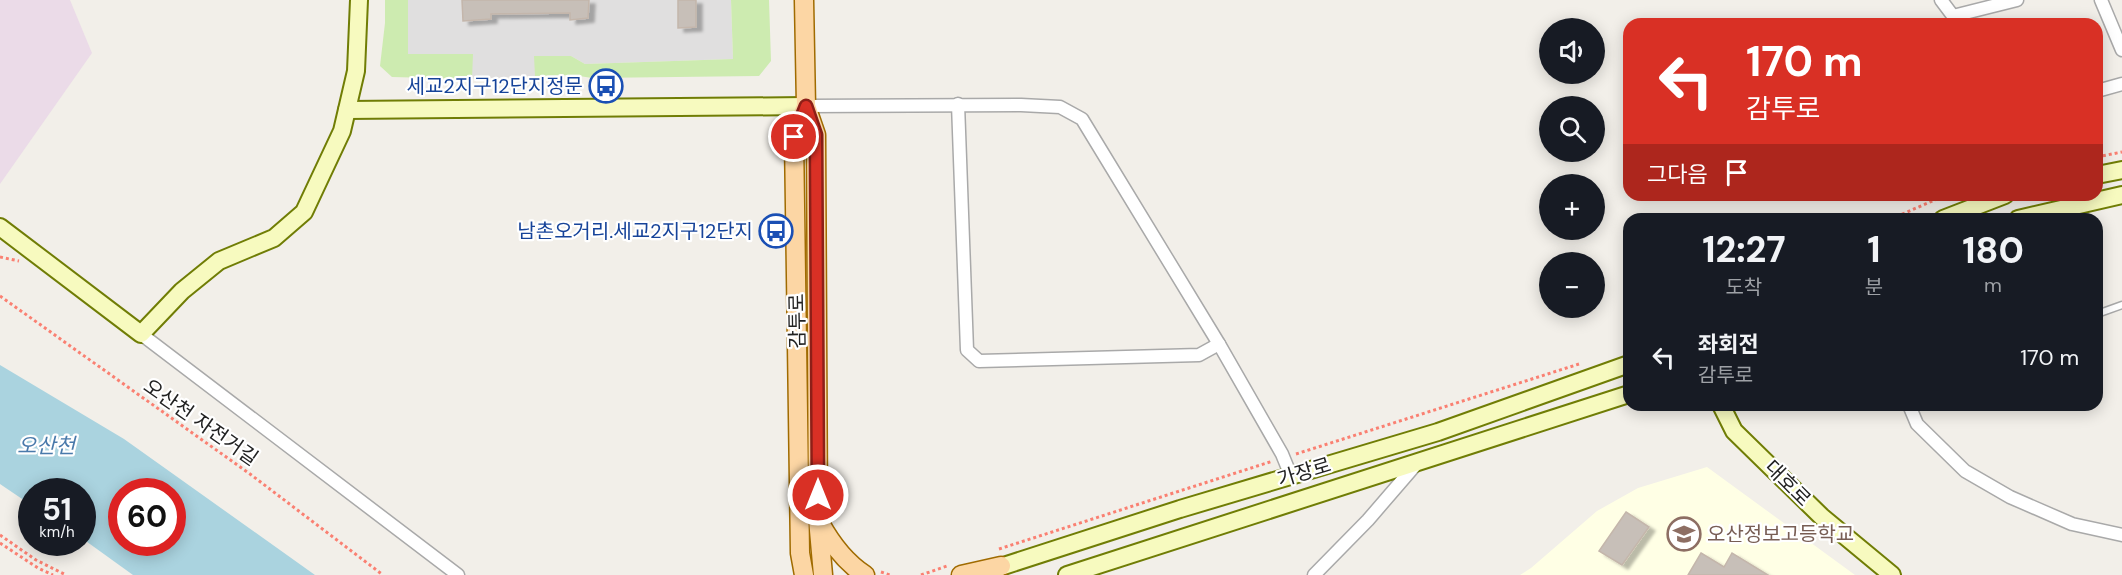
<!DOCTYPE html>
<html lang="ko">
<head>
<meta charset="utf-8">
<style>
	:root { --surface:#171b24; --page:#242831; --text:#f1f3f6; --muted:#9ea1a6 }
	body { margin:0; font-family:"DM Sans","Noto Sans KR",sans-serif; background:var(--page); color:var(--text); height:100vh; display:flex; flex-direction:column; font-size:22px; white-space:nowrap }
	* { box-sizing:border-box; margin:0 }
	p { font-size:20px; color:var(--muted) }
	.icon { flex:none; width:33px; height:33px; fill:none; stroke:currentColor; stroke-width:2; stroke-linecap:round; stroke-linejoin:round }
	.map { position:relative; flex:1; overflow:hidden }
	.side { position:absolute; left:1623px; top:213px; width:480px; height:198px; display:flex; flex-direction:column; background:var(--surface); border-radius:18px; box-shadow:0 3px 15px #0003 }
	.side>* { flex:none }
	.banner { position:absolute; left:1623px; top:18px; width:480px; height:183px; border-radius:18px; box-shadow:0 3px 15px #0003; background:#d93025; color:#fff; overflow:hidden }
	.buttons { position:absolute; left:1539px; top:18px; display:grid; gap:12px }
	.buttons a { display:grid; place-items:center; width:66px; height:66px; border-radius:50%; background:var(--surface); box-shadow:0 3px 15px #0003; font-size:30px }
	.speed { position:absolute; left:18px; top:478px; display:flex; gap:12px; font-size:30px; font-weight:700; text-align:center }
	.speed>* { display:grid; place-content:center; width:78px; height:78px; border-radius:50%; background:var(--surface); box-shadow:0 3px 15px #0003; line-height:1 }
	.speed small { font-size:15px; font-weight:400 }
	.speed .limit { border:9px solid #d22; background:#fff; color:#111 }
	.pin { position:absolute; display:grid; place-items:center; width:51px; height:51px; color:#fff; margin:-26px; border:3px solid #fff; border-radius:50%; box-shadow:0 2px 6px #0007 }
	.me { position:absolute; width:66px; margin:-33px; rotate:0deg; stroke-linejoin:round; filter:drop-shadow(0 0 4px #0008) }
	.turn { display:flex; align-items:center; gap:21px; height:126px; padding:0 24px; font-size:27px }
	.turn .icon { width:78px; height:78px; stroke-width:2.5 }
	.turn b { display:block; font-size:42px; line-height:51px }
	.then { display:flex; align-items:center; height:57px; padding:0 24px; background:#0003; gap:12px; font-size:22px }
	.eta { display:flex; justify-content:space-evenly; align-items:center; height:102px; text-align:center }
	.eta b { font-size:36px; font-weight:800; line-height:42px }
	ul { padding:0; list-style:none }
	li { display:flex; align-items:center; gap:18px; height:84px; padding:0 24px }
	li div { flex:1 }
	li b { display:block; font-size:22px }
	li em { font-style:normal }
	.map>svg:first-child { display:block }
	.residential { fill:#e0dfdf }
	.industrial { fill:#ebdbe8 }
	.education { fill:#ffffe5 }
	.grass { fill:#cdebb0 }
	.water { fill:#aad3df; fill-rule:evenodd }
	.building { fill:#c7bfb8; stroke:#c4b6ab; stroke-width:1.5; filter:url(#shadow) }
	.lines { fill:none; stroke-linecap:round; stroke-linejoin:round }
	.lane-casing { stroke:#a9a9a9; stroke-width:9 }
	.street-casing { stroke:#a9a9a9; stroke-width:15 }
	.secondary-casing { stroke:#707d05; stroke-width:20 }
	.primary-casing { stroke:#a06b00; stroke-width:21 }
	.path { stroke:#fa8072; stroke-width:3; stroke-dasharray:3 3; stroke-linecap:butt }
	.lane { stroke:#fff; stroke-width:6 }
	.street { stroke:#fff; stroke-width:12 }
	.secondary { stroke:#f7fabf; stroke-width:16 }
	.primary { stroke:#fcd6a4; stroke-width:18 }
	.route-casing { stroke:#8d1f18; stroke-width:15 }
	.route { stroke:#d93025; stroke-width:10 }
	.labels { text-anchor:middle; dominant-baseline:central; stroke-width:4.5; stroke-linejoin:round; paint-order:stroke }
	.transit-label { font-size:20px; fill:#164399; stroke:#fff; text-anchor:end }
	.street-label { font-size:20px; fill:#222; stroke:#fff }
	.education-label { font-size:20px; fill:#785e54; stroke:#fff; text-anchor:start }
	.water-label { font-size:21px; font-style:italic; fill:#4a7aab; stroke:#fff }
</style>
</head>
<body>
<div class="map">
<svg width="2122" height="575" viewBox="0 0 2122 575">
	<defs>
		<filter id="shadow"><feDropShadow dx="6" dy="4" stdDeviation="1.5" flood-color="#0004"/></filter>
	</defs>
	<rect width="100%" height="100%" fill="#f2efe9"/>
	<polygon class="residential" points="408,0 731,0 733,59 585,64 571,56 535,56 535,76 472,79 472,54 408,54"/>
	<polygon class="industrial" points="0,0 70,0 92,53 0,184"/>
	<polygon class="education" points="1707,467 1855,575 1520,575 1531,568 1597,511 1638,488"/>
	<g class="grass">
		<polygon points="385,0 408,0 408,54 473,54 472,79 392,77 380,66 385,23"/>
		<polygon points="731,0 769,0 771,61 759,76 592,78 573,75 535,76 534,56 571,56 585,64 733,59"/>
	</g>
	<path class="water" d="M0,365L124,439L315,575H133L83,539L82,492H32L31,505L0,484ZM122,492H172V543H122Z"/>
	<g class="building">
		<polygon points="462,0 589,0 588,18 570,20 570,13 491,14 491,19 463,21"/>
		<polygon points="678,0 696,0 696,27 678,28"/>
		<polygon points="1626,512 1649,527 1622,565 1599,551"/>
		<polygon points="1701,553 1724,567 1732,553 1768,575 1688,575"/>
	</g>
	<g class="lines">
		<g class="lane-casing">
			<polyline id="lane" points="2097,314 2122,305"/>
		</g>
		<g class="street-casing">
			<g id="street">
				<polyline points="1941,0 1959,24"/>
				<polyline points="2101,0 2122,50"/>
				<polyline points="1953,16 2017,0"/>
				<polyline points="2097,91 2122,84"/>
				<polyline points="958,104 967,350 979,361 1199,355 1219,344"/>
				<polyline points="806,106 1021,105 1060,107 1082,119 1219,344 1282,454 1291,476"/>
				<polyline points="141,334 458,575"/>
				<polyline points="1909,405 1917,424 1965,471 2010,497 2072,524 2122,535"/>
				<polyline points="1314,575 1368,520 1418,462"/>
			</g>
		</g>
		<g class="secondary-casing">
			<g id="secondary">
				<polyline points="347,110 806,106"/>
				<polyline points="2097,175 2122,170"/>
				<polyline points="1943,219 2005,195"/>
				<polyline points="2018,219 2122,195"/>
				<polyline points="0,227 141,334 182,291 219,261 274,238 304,212 342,131 356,71 359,0"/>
				<polyline points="1721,405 1734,431 1822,517 1892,575"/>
				<polyline points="988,571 1180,509 1438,432 1629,364"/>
				<polyline points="1067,575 1629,394"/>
			</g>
		</g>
		<g class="primary-casing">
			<g id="primary">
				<polyline points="804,0 806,106 816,135 818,519 823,575"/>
				<path d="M820,523C831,543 845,562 865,575"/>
				<polyline points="804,575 800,553 794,137 806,106"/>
				<polyline points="961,575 1001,566"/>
			</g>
		</g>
		<g class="path">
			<polyline points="2097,157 2122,152"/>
			<polyline points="1891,219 1946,195"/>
			<polyline points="0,257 19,261"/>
			<polyline points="0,296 250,474 383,575"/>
			<polyline points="1296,454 1579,364"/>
			<polyline points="0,535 36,560 66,575"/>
			<polyline points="0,543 38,568 53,575"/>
			<polyline points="999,549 1273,461"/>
			<polyline points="881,572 890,575"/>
			<polyline points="921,575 947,566"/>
		</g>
		<use href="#lane" class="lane"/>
		<use href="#street" class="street"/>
		<use href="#secondary" class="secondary"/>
		<use href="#primary" class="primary"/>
	</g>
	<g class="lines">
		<g class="route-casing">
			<polyline id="route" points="794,137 806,106 816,135 818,495"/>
		</g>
		<use href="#route" class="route"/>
	</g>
	<defs>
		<g id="bus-ring" transform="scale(1.725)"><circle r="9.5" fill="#fff" stroke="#1a4fb4" stroke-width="1.5"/><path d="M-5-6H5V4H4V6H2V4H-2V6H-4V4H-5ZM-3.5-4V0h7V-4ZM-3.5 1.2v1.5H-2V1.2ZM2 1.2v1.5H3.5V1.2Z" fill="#1a4fb4"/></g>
		<g id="school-ring" transform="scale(1.725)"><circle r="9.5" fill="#fff" stroke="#8d6e63" stroke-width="1.5"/><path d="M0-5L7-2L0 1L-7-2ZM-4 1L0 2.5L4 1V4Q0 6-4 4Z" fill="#8d6e63"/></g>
	</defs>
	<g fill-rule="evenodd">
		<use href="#bus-ring" x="606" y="86"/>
		<use href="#bus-ring" x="776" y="231"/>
		<use href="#school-ring" x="1684" y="534"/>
	</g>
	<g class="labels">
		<g class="transit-label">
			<text x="583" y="86">세교2지구12단지정문</text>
			<text x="753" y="231">남촌오거리.세교2지구12단지</text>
		</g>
		<g class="street-label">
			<text transform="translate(797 321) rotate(-91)">감투로</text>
			<text transform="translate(201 422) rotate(35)">오산천 자전거길</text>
			<text transform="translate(1304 472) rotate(-17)">가장로</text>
			<text transform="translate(1788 483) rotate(45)">대호로</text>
		</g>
		<g class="education-label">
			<text x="1707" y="534">오산정보고등학교</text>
		</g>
		<g class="water-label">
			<text x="46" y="446">오산천</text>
		</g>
	</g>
</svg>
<div class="buttons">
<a><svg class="icon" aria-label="sound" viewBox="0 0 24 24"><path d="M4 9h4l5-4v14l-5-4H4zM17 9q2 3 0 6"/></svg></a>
<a><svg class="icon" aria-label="search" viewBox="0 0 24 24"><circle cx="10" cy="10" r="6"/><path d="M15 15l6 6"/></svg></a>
<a>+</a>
<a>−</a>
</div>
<div class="speed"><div>51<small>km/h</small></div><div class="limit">60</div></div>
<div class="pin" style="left:794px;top:137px;background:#d93025"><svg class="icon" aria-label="arrive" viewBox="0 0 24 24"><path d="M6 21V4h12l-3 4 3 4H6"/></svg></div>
<svg class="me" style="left:818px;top:495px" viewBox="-20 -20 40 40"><circle r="17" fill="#d93025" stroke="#fff" stroke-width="3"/><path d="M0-11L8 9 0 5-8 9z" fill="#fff"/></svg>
<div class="banner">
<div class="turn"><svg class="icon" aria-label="left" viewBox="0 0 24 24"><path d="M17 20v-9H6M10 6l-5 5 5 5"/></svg><div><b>170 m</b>감투로</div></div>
<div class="then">그다음<svg class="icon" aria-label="arrive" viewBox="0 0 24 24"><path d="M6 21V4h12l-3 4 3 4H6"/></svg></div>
</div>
<section class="side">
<div class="eta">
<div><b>12:27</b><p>도착</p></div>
<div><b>1</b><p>분</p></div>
<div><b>180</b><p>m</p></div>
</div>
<ul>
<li><svg class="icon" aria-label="left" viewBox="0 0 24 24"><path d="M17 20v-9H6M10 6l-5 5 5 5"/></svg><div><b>좌회전</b><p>감투로</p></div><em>170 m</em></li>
</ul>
</section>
</div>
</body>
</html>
